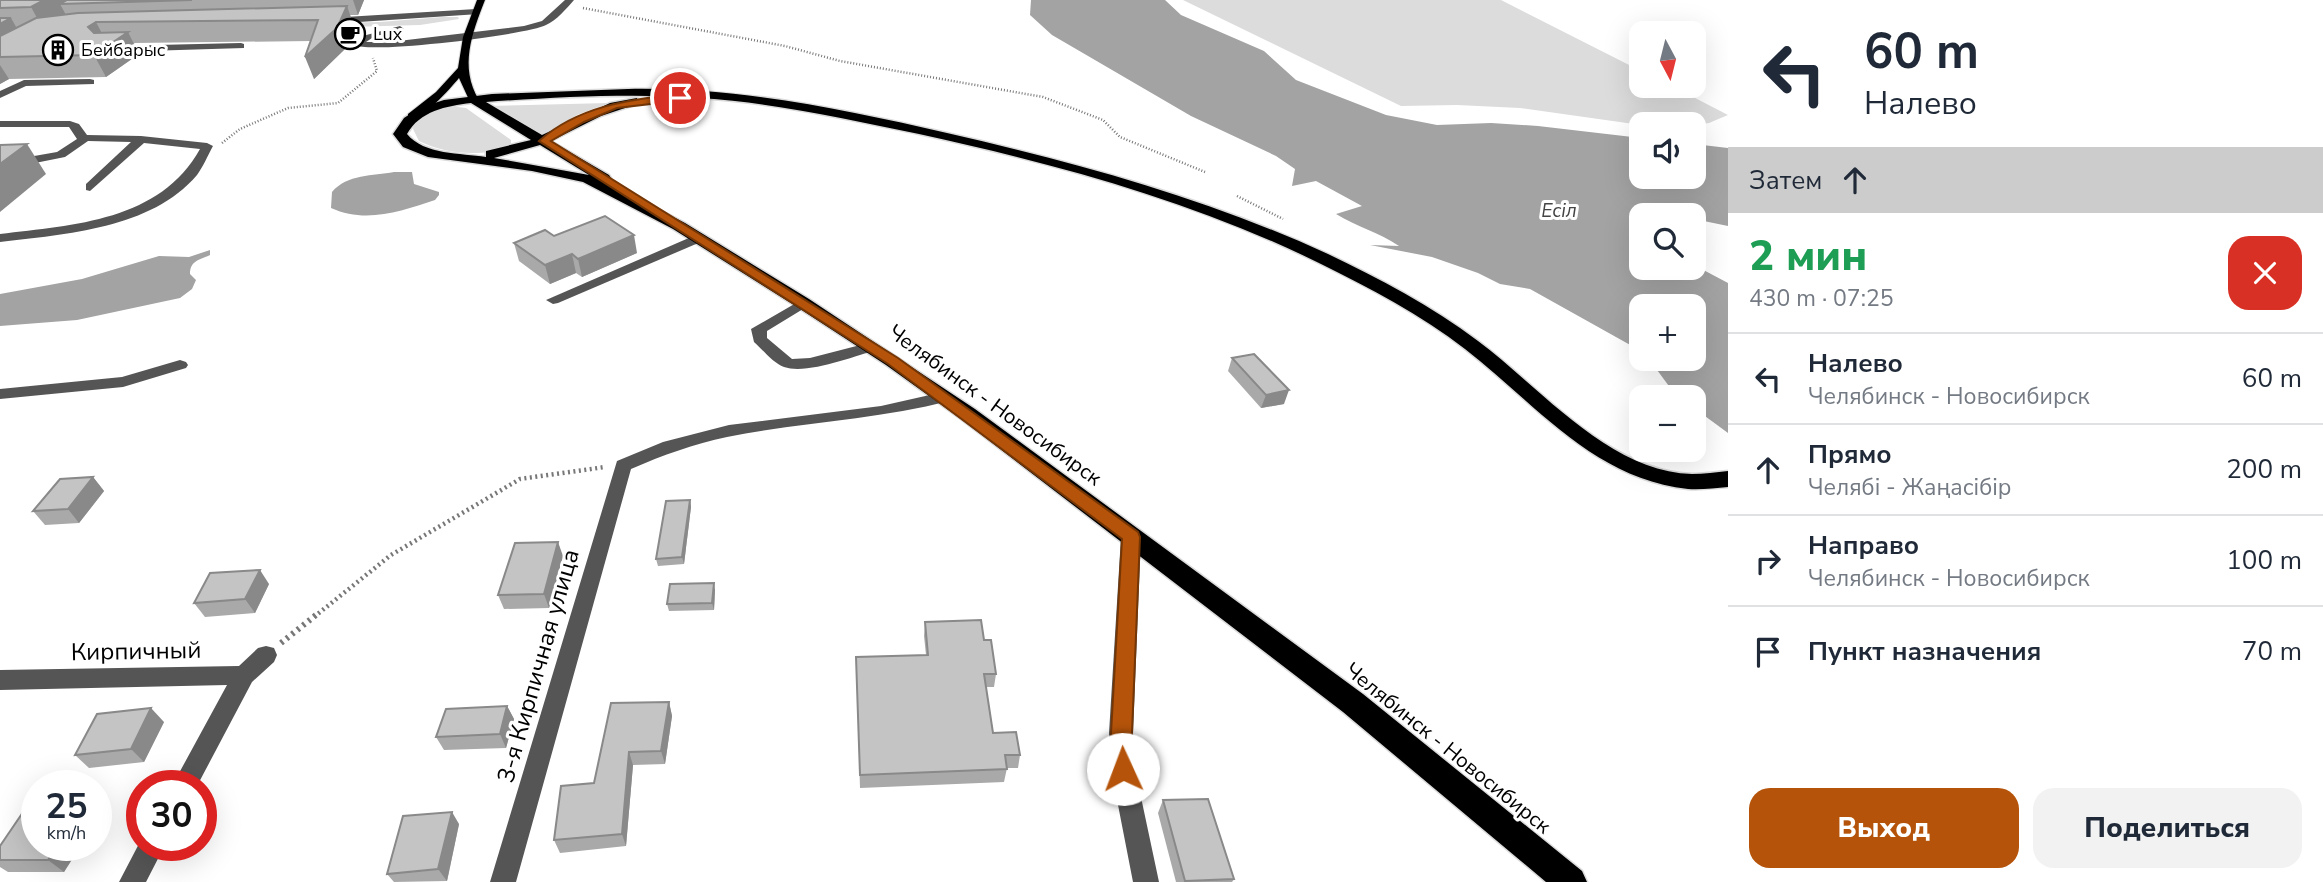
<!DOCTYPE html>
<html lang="ru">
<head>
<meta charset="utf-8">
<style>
	:root { --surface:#fff; --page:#f2f2f3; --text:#1f2937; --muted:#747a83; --line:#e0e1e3; --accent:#b45309 }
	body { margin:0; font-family:"Nunito Sans",sans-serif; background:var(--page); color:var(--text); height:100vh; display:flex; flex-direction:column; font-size:26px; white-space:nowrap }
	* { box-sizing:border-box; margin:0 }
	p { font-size:23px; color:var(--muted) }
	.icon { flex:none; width:38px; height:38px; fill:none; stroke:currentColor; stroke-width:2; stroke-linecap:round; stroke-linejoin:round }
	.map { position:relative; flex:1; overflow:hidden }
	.side { display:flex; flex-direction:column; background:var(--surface); width:595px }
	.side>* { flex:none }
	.top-card { background:#fff; color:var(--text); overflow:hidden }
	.needle { width:46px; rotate:173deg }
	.fabs { position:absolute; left:1629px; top:21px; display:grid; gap:14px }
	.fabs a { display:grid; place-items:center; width:77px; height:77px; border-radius:14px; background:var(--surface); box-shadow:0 7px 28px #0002; font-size:35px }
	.speed { position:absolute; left:21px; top:770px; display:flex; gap:14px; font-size:35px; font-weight:700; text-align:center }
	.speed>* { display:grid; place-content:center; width:91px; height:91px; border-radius:50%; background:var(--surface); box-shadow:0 7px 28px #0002; line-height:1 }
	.speed small { font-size:18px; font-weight:400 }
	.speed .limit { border:10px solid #d22; background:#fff; color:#111 }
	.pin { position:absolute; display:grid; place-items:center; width:60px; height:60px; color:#fff; margin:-30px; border:4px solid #fff; border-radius:50%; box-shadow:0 2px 7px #0007 }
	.me { position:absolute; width:77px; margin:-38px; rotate:358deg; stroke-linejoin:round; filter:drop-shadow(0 0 5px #0008) }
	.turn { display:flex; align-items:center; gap:24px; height:147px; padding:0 21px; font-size:32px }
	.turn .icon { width:91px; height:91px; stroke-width:2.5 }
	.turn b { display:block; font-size:49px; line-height:60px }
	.then { display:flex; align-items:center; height:66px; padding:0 21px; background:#0003; gap:14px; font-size:26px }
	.round { display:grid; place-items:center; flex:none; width:74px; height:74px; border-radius:21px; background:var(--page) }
	.summary { display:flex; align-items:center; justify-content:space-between; height:119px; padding:0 21px }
	h1 { font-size:42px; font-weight:800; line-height:52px; color:#1e9e55 }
	.action { display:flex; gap:14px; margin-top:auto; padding:14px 21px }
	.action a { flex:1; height:80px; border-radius:21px; background:var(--accent); color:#fff; font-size:28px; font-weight:800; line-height:80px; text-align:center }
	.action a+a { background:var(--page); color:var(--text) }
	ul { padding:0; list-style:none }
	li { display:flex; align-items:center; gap:21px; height:91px; padding:0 21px; border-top:2px solid var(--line) }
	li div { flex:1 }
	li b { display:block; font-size:26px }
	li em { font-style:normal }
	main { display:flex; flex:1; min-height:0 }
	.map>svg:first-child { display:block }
	.green { fill:#dcdcdc }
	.water { fill:#a3a3a3 }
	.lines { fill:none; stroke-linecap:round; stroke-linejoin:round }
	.major-casing { stroke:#dbdbdb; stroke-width:2 }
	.highway-casing { stroke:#dbdbdb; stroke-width:3 }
	.path-far2 { stroke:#777; stroke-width:2.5; stroke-dasharray:1 2; stroke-linecap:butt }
	.path-far1 { stroke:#777; stroke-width:4.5; stroke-dasharray:2 3.5; stroke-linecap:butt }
	.path { stroke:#777; stroke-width:6; stroke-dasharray:2.5 4.5; stroke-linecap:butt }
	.minor { fill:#555; fill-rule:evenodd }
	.major { fill:#000; fill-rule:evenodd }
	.highway { fill:#000; fill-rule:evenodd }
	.wall { fill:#a9a9a9 }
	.shaded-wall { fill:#898989 }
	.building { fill:#c4c4c4; stroke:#898989; stroke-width:2 }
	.route { fill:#b45309; stroke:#753606; stroke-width:2 }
	.labels { text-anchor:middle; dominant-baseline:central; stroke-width:6; stroke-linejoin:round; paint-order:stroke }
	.far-poi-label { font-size:18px; fill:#000; stroke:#fff; text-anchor:start }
	.far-water-label { font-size:19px; font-style:italic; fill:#444; stroke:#fff }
	.street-label { font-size:21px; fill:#000; stroke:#fff }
	.near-street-label { font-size:24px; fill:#000; stroke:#fff }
</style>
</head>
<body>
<main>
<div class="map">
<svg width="1728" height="882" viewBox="0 0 1728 882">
	<rect width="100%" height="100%" fill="#fff"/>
	<g class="green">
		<polygon points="1183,0 1501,0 1641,71 1642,86 1672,86 1728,115 1709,123 1694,125 1641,125 1520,108 1457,105 1401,106"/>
		<polygon points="442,17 458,17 459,19 420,25 312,28 327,23 380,22"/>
		<polygon points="609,103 577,115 541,137 488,106"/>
		<path d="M449,106L466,108L511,140V146C483,157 447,155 419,141L413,129L414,124L433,110Z"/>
	</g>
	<g class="water">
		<path d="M1031,0H1165L1181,15L1264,51L1296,80L1386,115L1437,125L1491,123L1538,126L1641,138L1642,177H1694V144L1728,148V226L1694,219V215H1642V268H1694V265L1728,283V433L1694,408V397H1680L1674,393L1649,359H1694V306H1642L1641,351L1530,289L1500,284L1478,273L1432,257L1370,245L1399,246C1379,232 1357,227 1336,214L1362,206L1316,181L1292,186L1295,169L1276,156L1191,116L1052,35L1030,15Z"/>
		<path d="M394,172H412L414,184L439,192V195L435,200C402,211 366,224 331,208L332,192C347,174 373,176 394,172Z"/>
		<path d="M210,250V255C199,260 190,261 190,274L196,280L192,289L180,298L77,320L0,326V294L82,279L159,256L189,257Z"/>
	</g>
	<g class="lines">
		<g class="major-casing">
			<path id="major" d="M477,0H485C472,33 459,67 479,100L470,102L459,78C449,90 424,119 408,118V114L436,92L458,68L463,37Z"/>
		</g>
		<g class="highway-casing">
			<path id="highway" d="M628,89C737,87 842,109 947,133C1078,163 1206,198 1328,254C1380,279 1432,306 1478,341C1540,387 1609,472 1692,474C1704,474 1716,472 1728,471V487C1715,488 1701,490 1688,489C1593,479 1535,403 1465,349C1421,315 1370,288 1321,264C1194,201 1056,164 919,134C847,119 775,103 701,98C634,93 554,97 486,102L542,135L610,103L637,98V104L601,116L551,141L609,175L611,178L606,182L685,223L809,299L975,409L1363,694L1582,871L1587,882H1546L1343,712L961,419L886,365L797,307L673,229L583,182L532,171L428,157L403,147L393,134L404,118L419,108L444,100L492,94ZM471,103L531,140L486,151V157C461,153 424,155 407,134C420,111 446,106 471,103ZM540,145L589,175L494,158Z"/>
		</g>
		<g class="path-far2">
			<polyline points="583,8 785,46 840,61 1043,97 1103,120 1120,137 1205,172"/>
			<polyline points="222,143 240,129 288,108 338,103 377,71 373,58"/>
			<polyline points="1237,196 1283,219"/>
		</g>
		<polyline class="path-far1" points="314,617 391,555 520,479 605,467"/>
		<polyline class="path" points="281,643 316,615"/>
		<g class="minor">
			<path d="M565,0H574C567,8 556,21 546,25C527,35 369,54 355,45L359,37L400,26L404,29L403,31L375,36L366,42H390L524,26L542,21Z"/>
			<polygon points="476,9 479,14 329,24 325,21 329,18"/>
			<polygon points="241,43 244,44 244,48 114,52 109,49 114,46"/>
			<polygon points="90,79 94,80 94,84 26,86 0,98 0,91 24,80"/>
			<path d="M0,121H70L79,124L87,135L141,136L207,143L213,146C208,155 203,167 197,175C151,229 66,234 0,242V234C74,225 160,221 200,149L144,143L90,191L86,190V184L131,142L88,141L65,157L0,170V162L57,152L77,139L69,127H0Z"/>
			<polygon points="698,234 703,235 703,241 558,303 553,304 546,300"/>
			<path d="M803,299L810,303L808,306L767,331V338L792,359L810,358L872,342L880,347L877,350C854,356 807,375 784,367C773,363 763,350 754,342L751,329Z"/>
			<polygon points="180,360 186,362 188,365 186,368 123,387 0,399 0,389 122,377"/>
			<path d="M943,392L951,397L949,401C876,420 801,422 727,437C694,444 663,455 631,469L516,882H490L617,461L663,442L729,425L881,406Z"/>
			<polygon points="1131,530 1138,532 1141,537 1133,733 1135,769 1159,882 1133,882 1111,769 1109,733 1121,537 1124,532"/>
			<polygon points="266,646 274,648 277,655 274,662 252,682 197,786 172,786 227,685 0,690 0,670 239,666 258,648"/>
			<polygon points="142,838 142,845 165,845 146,882 119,882"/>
		</g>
		<use href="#major" class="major"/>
		<use href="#highway" class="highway"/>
	</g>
	<g class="wall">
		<polygon points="0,0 364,0 358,15 350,15 354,26 345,49 314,79 311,41 134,43 139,54 106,77 9,79 0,84"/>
		<polygon points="554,236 637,253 582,277 576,273 550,284 519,261 514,243"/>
		<polygon points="1232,358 1284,404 1261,408 1228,371"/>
		<polygon points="93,477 104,491 79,523 45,525 33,511"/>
		<polygon points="690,500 691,507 684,564 658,566 656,559"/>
		<polygon points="563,556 549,608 504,609 498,595"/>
		<polygon points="269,584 255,613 205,617 194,603"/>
		<polygon points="715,590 714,610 669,611 667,604"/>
		<polygon points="925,622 984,640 996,674 994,687 986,687 993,733 1020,755 1018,768 1007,768 1004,782 860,788 856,657 926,655 924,636"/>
		<polygon points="669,702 672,716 665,764 633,765 626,846 560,853 554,840 594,783"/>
		<polygon points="507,706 514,719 506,748 444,750 436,737"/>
		<polygon points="164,722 144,762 89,768 75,755"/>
		<polygon points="1163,800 1234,879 1232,882 1176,882 1158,813"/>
		<polygon points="459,824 447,881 394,882 387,874"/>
		<polygon points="37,845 81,845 64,872 8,872 0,867 0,846"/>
	</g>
	<g class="shaded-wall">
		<polygon points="44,0 92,0 60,4 66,15 42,27 31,7"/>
		<polygon points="353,0 364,0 358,15"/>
		<polygon points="347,6 354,26 345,49 314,79 305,57"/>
		<polygon points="11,18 23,39 0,52 0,24"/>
		<polygon points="96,22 107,43 88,27"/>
		<polygon points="128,32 139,54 106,77 94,55"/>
		<polygon points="0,65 9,79 0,84"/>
		<polygon points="27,144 46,174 0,212 0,164"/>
		<polygon points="634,235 637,253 582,277 578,259"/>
		<polygon points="572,254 576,273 550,284 545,265"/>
		<polygon points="1289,390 1284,404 1261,408 1266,395"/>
		<polygon points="93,477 104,491 79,523 68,509"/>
		<polygon points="690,500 691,507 684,564 682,557"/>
		<polygon points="558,542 563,556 549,608 544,594"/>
		<polygon points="260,570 269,584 255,613 245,599"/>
		<polygon points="714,583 715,590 714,610 712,603"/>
		<polygon points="669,702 672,716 665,764 661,751"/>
		<polygon points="507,706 514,719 506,748 500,734"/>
		<polygon points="151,708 164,722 144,762 131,749"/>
		<polygon points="629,752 633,765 626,846 622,834"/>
		<polygon points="96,807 102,812 96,821"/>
		<polygon points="452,812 459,824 447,881 438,869"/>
		<polygon points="58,845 81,845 64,872 48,860"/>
	</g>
	<g class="building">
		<polygon points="0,0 44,0 31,7 0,8"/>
		<polygon points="67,0 192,0 60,4"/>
		<polygon points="347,6 337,28 305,57 318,20 96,22 88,27 94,33 128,32 94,55 0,57 0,36 36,18 78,13"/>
		<polygon points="0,18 11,18 0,24"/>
		<polygon points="27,144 0,164 0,145"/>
		<polygon points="605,216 634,235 578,259 572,254 545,265 514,243 545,230 554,236"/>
		<polygon points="1254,354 1289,390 1266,395 1232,358"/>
		<polygon points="93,477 68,509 33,511 60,479"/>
		<polygon points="690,500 682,557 656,559 666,501"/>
		<polygon points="558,542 544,594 498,595 515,543"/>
		<polygon points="260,570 245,599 194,603 210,573"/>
		<polygon points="714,583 712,603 667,604 670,584"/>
		<polygon points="981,620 984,640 991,640 996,674 984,674 993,733 1016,732 1020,755 1005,755 1007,769 860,775 856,657 928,655 925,622"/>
		<polygon points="669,702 661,751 629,752 622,834 554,840 561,786 594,783 611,703"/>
		<polygon points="507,706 500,734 436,737 446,709"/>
		<polygon points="151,708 131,749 75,755 97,714"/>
		<polygon points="32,799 37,799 37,845 58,845 48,860 0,860 0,846"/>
		<polygon points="1208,799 1234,879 1185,881 1163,800"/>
		<polygon points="452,812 438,869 387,874 403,816"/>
	</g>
	<path class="route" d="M680,95L684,96V100L617,108L584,122L551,141L898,358L1138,532L1140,537L1132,733L1134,769L1130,776L1123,779L1115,776L1112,769L1111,733L1122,539L888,364L539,141C577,107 631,98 680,95Z"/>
	<defs>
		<g id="cafe-ring" transform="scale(1.575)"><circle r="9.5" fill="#fff" stroke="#000" stroke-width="1.5"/><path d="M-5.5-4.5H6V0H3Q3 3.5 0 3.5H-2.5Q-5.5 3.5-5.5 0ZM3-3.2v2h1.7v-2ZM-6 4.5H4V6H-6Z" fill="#000"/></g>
		<g id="building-ring" transform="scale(1.575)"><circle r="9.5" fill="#fff" stroke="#000" stroke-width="1.5"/><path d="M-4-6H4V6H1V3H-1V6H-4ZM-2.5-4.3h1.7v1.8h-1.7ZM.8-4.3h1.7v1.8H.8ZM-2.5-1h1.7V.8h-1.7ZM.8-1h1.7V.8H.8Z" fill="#000"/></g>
	</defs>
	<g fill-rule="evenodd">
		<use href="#cafe-ring" x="350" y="34"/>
		<use href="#building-ring" x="58" y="50"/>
	</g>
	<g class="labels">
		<g class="far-poi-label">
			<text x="373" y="34">Lux</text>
			<text x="81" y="50">Бейбарыс</text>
		</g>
		<g class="far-water-label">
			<text x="1559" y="211">Есіл</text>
		</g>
		<g class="street-label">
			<text transform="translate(995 405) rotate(36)">Челябинск - Новосибирск</text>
			<text transform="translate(1448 748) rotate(39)">Челябинск - Новосибирск</text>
		</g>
		<g class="near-street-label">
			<text transform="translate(136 651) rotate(-1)">Кирпичный</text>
			<text transform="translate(538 666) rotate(-74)">3-я Кирпичная улица</text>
		</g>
	</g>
</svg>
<div class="fabs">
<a><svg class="needle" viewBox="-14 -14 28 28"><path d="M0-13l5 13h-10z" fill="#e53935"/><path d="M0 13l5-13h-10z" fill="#747a83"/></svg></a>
<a><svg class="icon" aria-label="sound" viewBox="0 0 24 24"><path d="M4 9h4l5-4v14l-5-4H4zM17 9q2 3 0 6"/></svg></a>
<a><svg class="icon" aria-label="search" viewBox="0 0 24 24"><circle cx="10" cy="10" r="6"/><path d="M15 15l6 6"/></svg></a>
<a>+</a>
<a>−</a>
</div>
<div class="speed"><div>25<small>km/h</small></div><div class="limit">30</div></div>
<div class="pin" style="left:680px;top:98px;background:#d93025"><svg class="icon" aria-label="arrive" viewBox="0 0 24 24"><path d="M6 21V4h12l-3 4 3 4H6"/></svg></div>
<svg class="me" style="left:1123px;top:769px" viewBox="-20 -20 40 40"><circle r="19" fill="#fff"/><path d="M0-13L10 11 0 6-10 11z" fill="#b45309"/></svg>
</div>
<section class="side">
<div class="top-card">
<div class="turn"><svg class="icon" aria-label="left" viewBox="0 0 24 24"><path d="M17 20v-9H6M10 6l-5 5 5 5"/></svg><div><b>60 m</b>Налево</div></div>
<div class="then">Затем<svg class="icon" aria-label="ahead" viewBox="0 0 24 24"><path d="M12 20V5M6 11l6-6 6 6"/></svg></div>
</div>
<div class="summary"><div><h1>2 мин</h1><p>430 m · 07:25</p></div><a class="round" style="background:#d93025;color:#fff"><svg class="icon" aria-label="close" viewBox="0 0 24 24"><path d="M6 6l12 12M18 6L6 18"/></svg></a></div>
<ul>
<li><svg class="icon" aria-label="left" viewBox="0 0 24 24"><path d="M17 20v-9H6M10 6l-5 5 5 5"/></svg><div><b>Налево</b><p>Челябинск - Новосибирск</p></div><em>60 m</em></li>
<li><svg class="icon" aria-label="ahead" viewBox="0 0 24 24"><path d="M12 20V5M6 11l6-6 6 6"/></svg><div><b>Прямо</b><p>Челябі - Жаңасібір</p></div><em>200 m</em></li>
<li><svg class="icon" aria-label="right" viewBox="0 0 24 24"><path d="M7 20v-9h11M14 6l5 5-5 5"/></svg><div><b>Направо</b><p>Челябинск - Новосибирск</p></div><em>100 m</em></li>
<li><svg class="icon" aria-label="arrive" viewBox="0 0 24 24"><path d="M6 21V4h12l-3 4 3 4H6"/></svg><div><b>Пункт назначения</b></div><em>70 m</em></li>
</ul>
<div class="action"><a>Выход</a><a>Поделиться</a></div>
</section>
</main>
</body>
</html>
